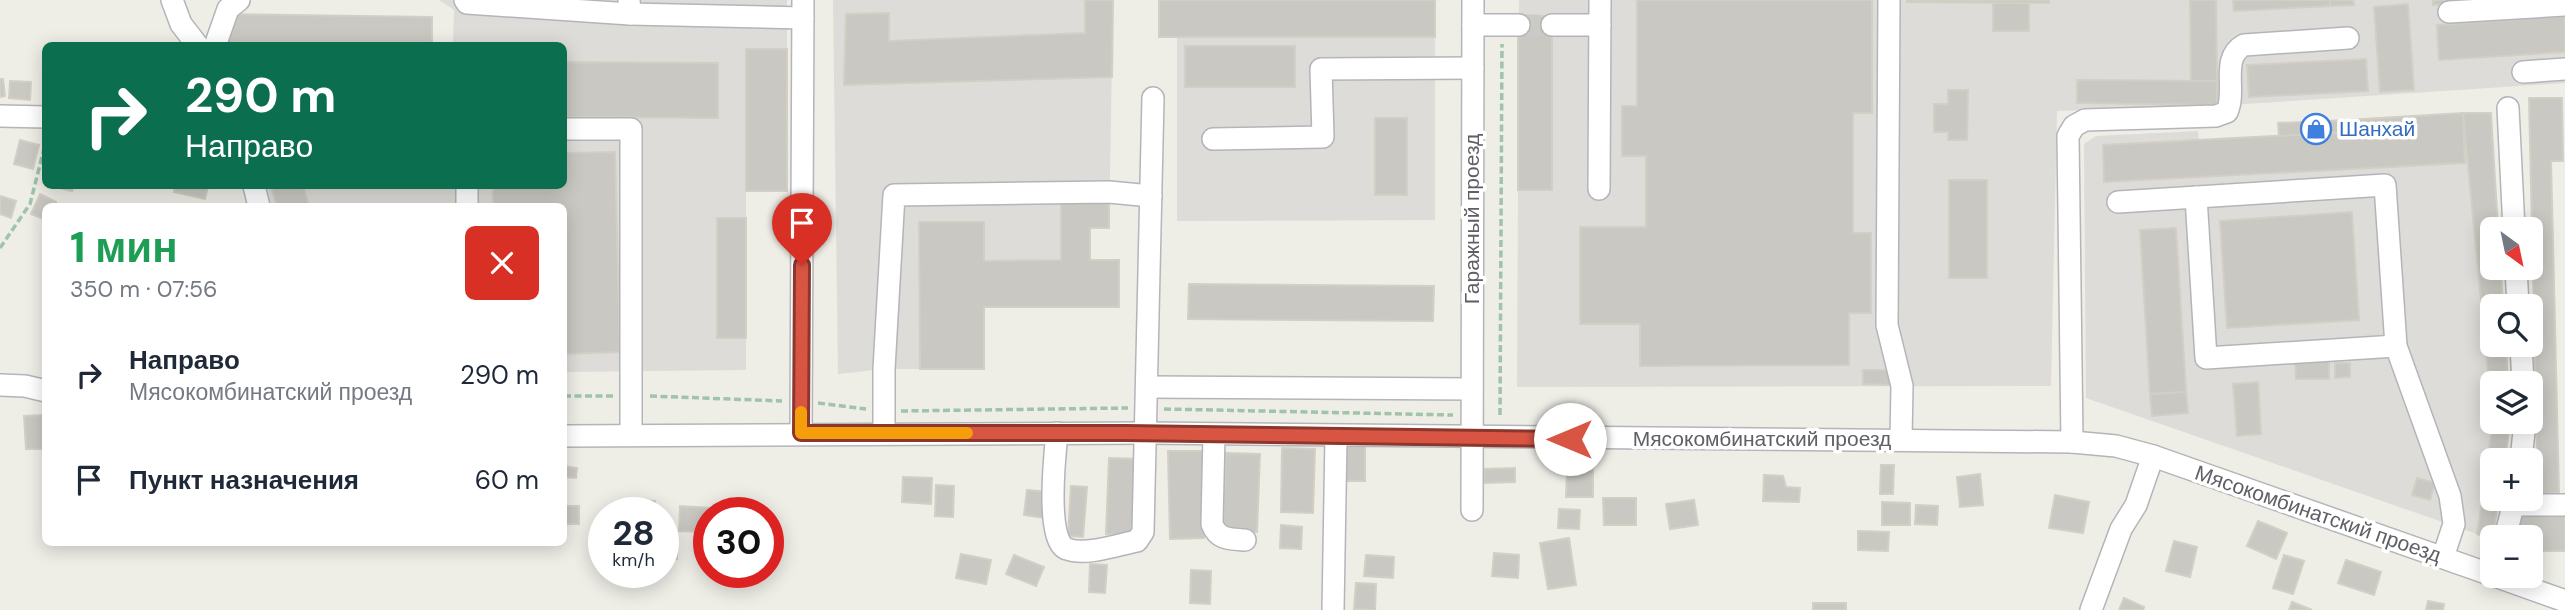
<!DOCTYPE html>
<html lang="ru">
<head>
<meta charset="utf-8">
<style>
	:root { --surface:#fff; --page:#f2f2f3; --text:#1f2937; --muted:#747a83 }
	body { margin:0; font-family:"DM Sans",sans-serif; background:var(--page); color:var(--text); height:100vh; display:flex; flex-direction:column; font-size:26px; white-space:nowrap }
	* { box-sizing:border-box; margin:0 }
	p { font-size:23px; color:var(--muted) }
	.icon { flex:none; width:38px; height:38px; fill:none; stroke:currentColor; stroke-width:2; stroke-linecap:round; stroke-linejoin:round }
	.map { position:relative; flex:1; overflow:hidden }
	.details { position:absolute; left:42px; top:203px; width:525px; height:343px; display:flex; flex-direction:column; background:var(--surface); border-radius:10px; box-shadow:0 4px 18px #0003 }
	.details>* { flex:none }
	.guide { position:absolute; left:42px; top:42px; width:525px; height:147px; border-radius:10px; box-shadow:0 4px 18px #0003; background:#0b6e4f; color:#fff; overflow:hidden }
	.needle { width:46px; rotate:147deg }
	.tools { position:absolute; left:2480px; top:217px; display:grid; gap:14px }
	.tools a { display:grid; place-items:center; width:63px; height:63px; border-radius:10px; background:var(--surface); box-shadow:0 4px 18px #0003; font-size:35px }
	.speed { position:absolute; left:588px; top:497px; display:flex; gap:14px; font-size:35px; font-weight:700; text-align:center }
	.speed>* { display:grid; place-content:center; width:91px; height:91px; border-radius:50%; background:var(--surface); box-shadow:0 4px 18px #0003; line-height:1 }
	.speed small { font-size:18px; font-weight:400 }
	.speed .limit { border:10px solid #d22; background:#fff; color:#111 }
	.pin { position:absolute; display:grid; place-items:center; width:60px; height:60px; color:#fff; margin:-72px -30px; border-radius:50% 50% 50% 0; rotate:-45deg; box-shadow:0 0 7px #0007 }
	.pin .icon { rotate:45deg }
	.me { position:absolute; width:77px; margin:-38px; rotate:270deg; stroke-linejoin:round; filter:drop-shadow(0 0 5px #0008) }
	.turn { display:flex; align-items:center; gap:24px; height:147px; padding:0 28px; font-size:32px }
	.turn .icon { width:91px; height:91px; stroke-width:2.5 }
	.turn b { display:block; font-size:49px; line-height:60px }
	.round { display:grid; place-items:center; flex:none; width:74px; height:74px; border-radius:10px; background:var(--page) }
	.summary { display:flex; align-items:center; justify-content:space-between; height:119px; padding:0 28px }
	h1 { font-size:42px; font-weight:800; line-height:52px; color:#1e9e55 }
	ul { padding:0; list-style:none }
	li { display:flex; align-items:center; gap:21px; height:105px; padding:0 28px }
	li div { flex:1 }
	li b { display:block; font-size:26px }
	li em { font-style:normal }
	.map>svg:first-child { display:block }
	.industrial { fill:#dddcd8 }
	.building { fill:#cac8c2; stroke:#d2cfc5; stroke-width:2 }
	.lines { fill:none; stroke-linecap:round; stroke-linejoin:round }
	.minor-tunnel { stroke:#cacac6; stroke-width:21; stroke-dasharray:21 10; stroke-linecap:butt }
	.minor-casing { stroke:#b3b5b9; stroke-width:24 }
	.path { stroke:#9fc3ab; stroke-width:3.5; stroke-dasharray:7 3.5; stroke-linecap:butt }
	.minor { stroke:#fff; stroke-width:21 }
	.route-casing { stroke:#8c372c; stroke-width:18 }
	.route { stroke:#d85543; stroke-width:12 }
	.slow { stroke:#f59e0b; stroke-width:12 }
	.labels { text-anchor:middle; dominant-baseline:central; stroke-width:7; stroke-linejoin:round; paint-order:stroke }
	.shop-label { font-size:21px; fill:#366cbe; stroke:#fff; text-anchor:start }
	.street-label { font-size:21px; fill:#5e6065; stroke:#fff }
</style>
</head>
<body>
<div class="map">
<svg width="2565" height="610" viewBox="0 0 2565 610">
	<rect width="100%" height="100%" fill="#eeede6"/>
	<g class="industrial">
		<polygon points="439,0 787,0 787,191 746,191 746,370 564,372 564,206 272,206 267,186 564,186 564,46 453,45 454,10"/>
		<polygon points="833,0 1113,0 1109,228 1090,228 1091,260 985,307 984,369 884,369 838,374"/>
		<polygon points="1159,0 1435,0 1435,220 1177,221 1177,38 1159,37"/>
		<polygon points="1519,0 2565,0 2565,83 2214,106 2057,111 2051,386 1517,387"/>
		<polygon points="2463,113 2493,426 2477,534 2086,398 2084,144 2096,136 2198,131 2199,140 2279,136 2278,123"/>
	</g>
	<g class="building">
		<polygon points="1085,0 1113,0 1112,77 844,85 846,14 889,13 889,41 1085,33"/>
		<rect x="1159" y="0" width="276" height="37"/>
		<polygon points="1637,0 1872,0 1872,113 1853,113 1853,233 1871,233 1871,313 1849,313 1849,365 1640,366 1640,324 1580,324 1580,227 1646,227 1646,156 1622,156 1622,106 1637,106"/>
		<polygon points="1907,0 2049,0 2049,3 1907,2"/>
		<polygon points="2190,0 2216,0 2217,81 2191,81"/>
		<polygon points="2233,0 2330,0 2330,6 2234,11"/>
		<polygon points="2330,0 2353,0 2354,5 2330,6"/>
		<polygon points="2433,0 2522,0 2433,5"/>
		<rect x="1993" y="3" width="36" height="28"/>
		<polygon points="2408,4 2414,90 2380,92 2374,7"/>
		<polygon points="225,14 432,17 432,46 224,46"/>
		<rect x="1518" y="16" width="34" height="174"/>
		<polygon points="2565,16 2565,52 2439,60 2437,25"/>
		<rect x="1185" y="46" width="110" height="41"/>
		<rect x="746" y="49" width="41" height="142"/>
		<polygon points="2366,59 2368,91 2249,97 2247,65"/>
		<polygon points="564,62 718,63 718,118 564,117"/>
		<polygon points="0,79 3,79 5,96 0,97"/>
		<polygon points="2077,80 2217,81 2217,105 2077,103"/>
		<polygon points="10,81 31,82 30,100 9,98"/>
		<polygon points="1948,90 1968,90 1967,140 1948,140 1948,132 1934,132 1934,104 1948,104"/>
		<polygon points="2529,98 2562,98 2563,161 2551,161 2559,493 2538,494"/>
		<polygon points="2463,113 2491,113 2498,229 2492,229 2492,268 2501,268 2503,306 2492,306 2492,345 2506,345 2508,383 2492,383 2492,414"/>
		<polygon points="2463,113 2465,163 2104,182 2103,145 2348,132 2348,120"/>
		<rect x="1375" y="118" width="32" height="77"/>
		<polygon points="2348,120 2348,132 2279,136 2278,123"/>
		<polygon points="20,140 39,145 33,169 14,164"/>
		<polygon points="615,152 620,352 564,354 564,206 493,206 493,186 564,186 564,153"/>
		<rect x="1949" y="180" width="38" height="98"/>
		<polygon points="52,186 74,186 72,191"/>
		<polygon points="175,186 208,186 205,199 174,192"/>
		<polygon points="271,186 303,186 309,206 277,206"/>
		<polygon points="40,194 56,202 54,206 46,206 46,220 31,214"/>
		<polygon points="0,196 16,201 11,218 0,214"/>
		<polygon points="1061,200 1109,200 1109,228 1090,228 1090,260 1119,260 1119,307 984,307 984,369 920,369 919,222 984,222 984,261 1061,260"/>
		<polygon points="2352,212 2359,320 2227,328 2220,221"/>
		<rect x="717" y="218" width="29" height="120"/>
		<polygon points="2176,228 2186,392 2150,394 2140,230"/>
		<polygon points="1189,284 1434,286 1433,321 1188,319"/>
		<polygon points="2295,360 2329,360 2329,379 2296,379"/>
		<polygon points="2335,363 2350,363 2350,377 2335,378"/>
		<polygon points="1863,370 1891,370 1891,385 1863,384"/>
		<polygon points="2258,382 2261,434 2237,436 2233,384"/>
		<polygon points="2186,392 2188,413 2152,416 2150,394"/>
		<polygon points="43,415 45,449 26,449 24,416"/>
		<polygon points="2493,422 2510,422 2505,460 2492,460 2492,499 2499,499 2492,539 2477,534"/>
		<rect x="1342" y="445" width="23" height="36"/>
		<polygon points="1282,448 1315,449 1313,513 1281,512"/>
		<polygon points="1168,451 1203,451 1204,538 1170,539"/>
		<polygon points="1226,453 1260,454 1257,532 1223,531"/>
		<polygon points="1109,458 1141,459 1138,535 1106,534"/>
		<polygon points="1881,465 1894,465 1893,494 1880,494"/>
		<polygon points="564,466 577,468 576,478 564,477"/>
		<polygon points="1515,468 1515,482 1484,483 1484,469"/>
		<polygon points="1567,470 1593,470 1593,497 1566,497"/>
		<polygon points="1980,474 1983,505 1960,507 1957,477"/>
		<polygon points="1764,475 1783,476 1786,487 1800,488 1799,502 1763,501"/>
		<polygon points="903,477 932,478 931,504 902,502"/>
		<polygon points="2417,478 2435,483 2430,500 2412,495"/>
		<polygon points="936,485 954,486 953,517 935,516"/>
		<polygon points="1071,486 1087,487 1083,537 1068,536"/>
		<polygon points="1027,490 1048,492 1045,518 1024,515"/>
		<polygon points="2055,495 2089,502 2083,533 2049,528"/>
		<polygon points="1603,498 1636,498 1636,525 1604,525"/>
		<polygon points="634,500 655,501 654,513 633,513"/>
		<polygon points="1694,500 1698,525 1670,529 1666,504"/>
		<polygon points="1882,502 1910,503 1910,525 1882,525"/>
		<polygon points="1916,505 1938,506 1937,525 1915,524"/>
		<rect x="564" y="506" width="15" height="18"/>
		<polygon points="680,506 710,508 709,532 679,531"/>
		<polygon points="1559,509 1580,510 1579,529 1558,528"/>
		<polygon points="2517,515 2565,515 2565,551 2530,551 2530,537 2514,537"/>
		<polygon points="2258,521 2287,533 2276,559 2247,546"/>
		<polygon points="1281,525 1302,527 1301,549 1280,548"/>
		<polygon points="1858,531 1889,532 1888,551 1858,550"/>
		<polygon points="1569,538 1576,585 1548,589 1540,543"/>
		<polygon points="708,541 709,541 709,569 706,569"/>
		<polygon points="2174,541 2197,547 2190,577 2166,571"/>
		<rect x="663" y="546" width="14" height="13"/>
		<polygon points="1494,553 1519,555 1518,578 1492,576"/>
		<polygon points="961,554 991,560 986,584 956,578"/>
		<polygon points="1014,555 1044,567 1036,586 1006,574"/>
		<polygon points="1366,555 1394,557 1393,578 1364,576"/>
		<polygon points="2284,555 2304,561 2293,594 2273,588"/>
		<polygon points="2346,560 2381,572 2374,595 2338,583"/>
		<polygon points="1090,564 1107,565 1105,593 1089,592"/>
		<polygon points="1191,570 1211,571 1210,604 1190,603"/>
		<polygon points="1356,583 1376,584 1375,610 1354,609"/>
		<polygon points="2124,598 2144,607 2143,610 2119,610"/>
		<polygon points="2428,601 2444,604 2443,610 2426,610"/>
		<polygon points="2292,602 2312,610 2289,610"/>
		<rect x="1813" y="603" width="33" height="7"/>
	</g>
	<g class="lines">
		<polyline class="minor-tunnel" points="1519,25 1552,25"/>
		<g class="minor-casing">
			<g id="minor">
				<polyline points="172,0 181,24 198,46"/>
				<polyline points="465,0 467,3 630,14"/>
				<polyline points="629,0 630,14 803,18"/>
				<polyline points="1889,0 1887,325 1902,386 1901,439"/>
				<polyline points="2449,12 2565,5"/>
				<polyline points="1473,25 1519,25"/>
				<polyline points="1552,25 1600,25"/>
				<polyline points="215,46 228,9 239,0"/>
				<polyline points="2523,72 2565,69"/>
				<polyline points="2508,108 2514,229"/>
				<polyline points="0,116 46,117"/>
				<polyline points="564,129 631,129 631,435"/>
				<polyline points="1213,139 1323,137 1321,69 1473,68"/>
				<polyline points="254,186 259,206"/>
				<polyline points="467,186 467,206"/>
				<polyline points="1599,189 1600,0"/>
				<polyline points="2196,197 2206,358 2396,346"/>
				<polyline points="2118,202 2385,185 2396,346 2450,496 2454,524 2443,557"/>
				<polyline points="2516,268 2518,306"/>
				<polyline points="2521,345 2523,383"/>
				<polyline points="0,385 25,386 46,391"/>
				<polyline points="1148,387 1472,389"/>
				<polyline points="801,433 803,0"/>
				<polyline points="884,433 884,369 894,195 1109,192 1151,196"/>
				<path d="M1057,433C1055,453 1045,542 1067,549C1086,556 1117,545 1137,541L1143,532L1153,98"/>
				<path d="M1214,435L1212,524C1218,540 1230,539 1245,540"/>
				<polyline points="564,436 1147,433 2072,442 2116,446 2153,456 2492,575"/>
				<path d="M2072,442L2068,136L2074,126L2085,120L2216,116L2227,112C2237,90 2220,58 2244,45L2348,38"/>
				<polyline points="2521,460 2525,422"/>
				<polyline points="2514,505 2565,505"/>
				<polyline points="1472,510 1473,0"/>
				<polyline points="2505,537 2515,499"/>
				<polyline points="2495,576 2565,601"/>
				<polyline points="1333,610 1336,437"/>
				<polyline points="2091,610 2121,529 2136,505 2153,456"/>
			</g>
		</g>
		<g class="path">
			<polyline points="0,248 30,204 46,141"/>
			<polyline points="564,396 614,396"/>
			<polyline points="650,396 782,401"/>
			<polyline points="818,403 866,409"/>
			<polyline points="1164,409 1453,415"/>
			<polyline points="901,411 1128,408"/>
			<polyline points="1500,415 1502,44"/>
		</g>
		<use href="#minor" class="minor"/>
	</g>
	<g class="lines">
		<g class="route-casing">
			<polyline id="route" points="802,265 801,433 1125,433 1570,439"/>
		</g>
		<use href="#route" class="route"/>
		<polyline class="slow" points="801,412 801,433 967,433"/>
	</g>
	<defs>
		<g id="shop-ring" transform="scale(1.575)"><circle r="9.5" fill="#fff" stroke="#3f7fe0" stroke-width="1.5"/><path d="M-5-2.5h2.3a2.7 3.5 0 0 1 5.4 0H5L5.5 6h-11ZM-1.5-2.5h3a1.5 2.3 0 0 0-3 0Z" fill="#3f7fe0"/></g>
	</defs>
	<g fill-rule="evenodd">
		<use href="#shop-ring" x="2316" y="129"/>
	</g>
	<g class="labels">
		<g class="shop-label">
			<text x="2339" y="129">Шанхай</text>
		</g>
		<g class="street-label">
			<text transform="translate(1472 219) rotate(-90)">Гаражный проезд</text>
			<text x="1762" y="439">Мясокомбинатский проезд</text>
			<text transform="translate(2318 514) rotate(19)">Мясокомбинатский проезд</text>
		</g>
	</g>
</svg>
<div class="tools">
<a><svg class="needle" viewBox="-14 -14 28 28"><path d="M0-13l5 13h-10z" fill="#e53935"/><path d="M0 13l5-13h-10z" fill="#747a83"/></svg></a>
<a><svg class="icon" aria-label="search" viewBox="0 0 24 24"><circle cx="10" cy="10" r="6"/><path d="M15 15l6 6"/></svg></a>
<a><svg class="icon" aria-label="layers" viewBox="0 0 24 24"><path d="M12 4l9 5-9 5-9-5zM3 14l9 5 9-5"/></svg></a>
<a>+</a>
<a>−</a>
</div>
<div class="speed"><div>28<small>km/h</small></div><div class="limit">30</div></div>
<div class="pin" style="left:802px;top:265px;background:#d93025"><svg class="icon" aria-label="arrive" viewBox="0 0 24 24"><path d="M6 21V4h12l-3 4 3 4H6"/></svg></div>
<svg class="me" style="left:1570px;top:439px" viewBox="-20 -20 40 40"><circle r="19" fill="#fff"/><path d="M0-13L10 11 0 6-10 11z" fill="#d85543"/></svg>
<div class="guide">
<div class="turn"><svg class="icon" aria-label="right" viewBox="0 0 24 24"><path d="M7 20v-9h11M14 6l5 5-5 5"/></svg><div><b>290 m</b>Направо</div></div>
</div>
<section class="details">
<div class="summary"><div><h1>1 мин</h1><p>350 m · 07:56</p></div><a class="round" style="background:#d93025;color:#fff"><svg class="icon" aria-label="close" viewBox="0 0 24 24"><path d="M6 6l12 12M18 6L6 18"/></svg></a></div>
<ul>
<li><svg class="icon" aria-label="right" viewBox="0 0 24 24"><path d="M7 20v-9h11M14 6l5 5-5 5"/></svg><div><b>Направо</b><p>Мясокомбинатский проезд</p></div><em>290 m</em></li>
<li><svg class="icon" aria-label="arrive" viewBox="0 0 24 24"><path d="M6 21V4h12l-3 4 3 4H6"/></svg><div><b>Пункт назначения</b></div><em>60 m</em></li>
</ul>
</section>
</div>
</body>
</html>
